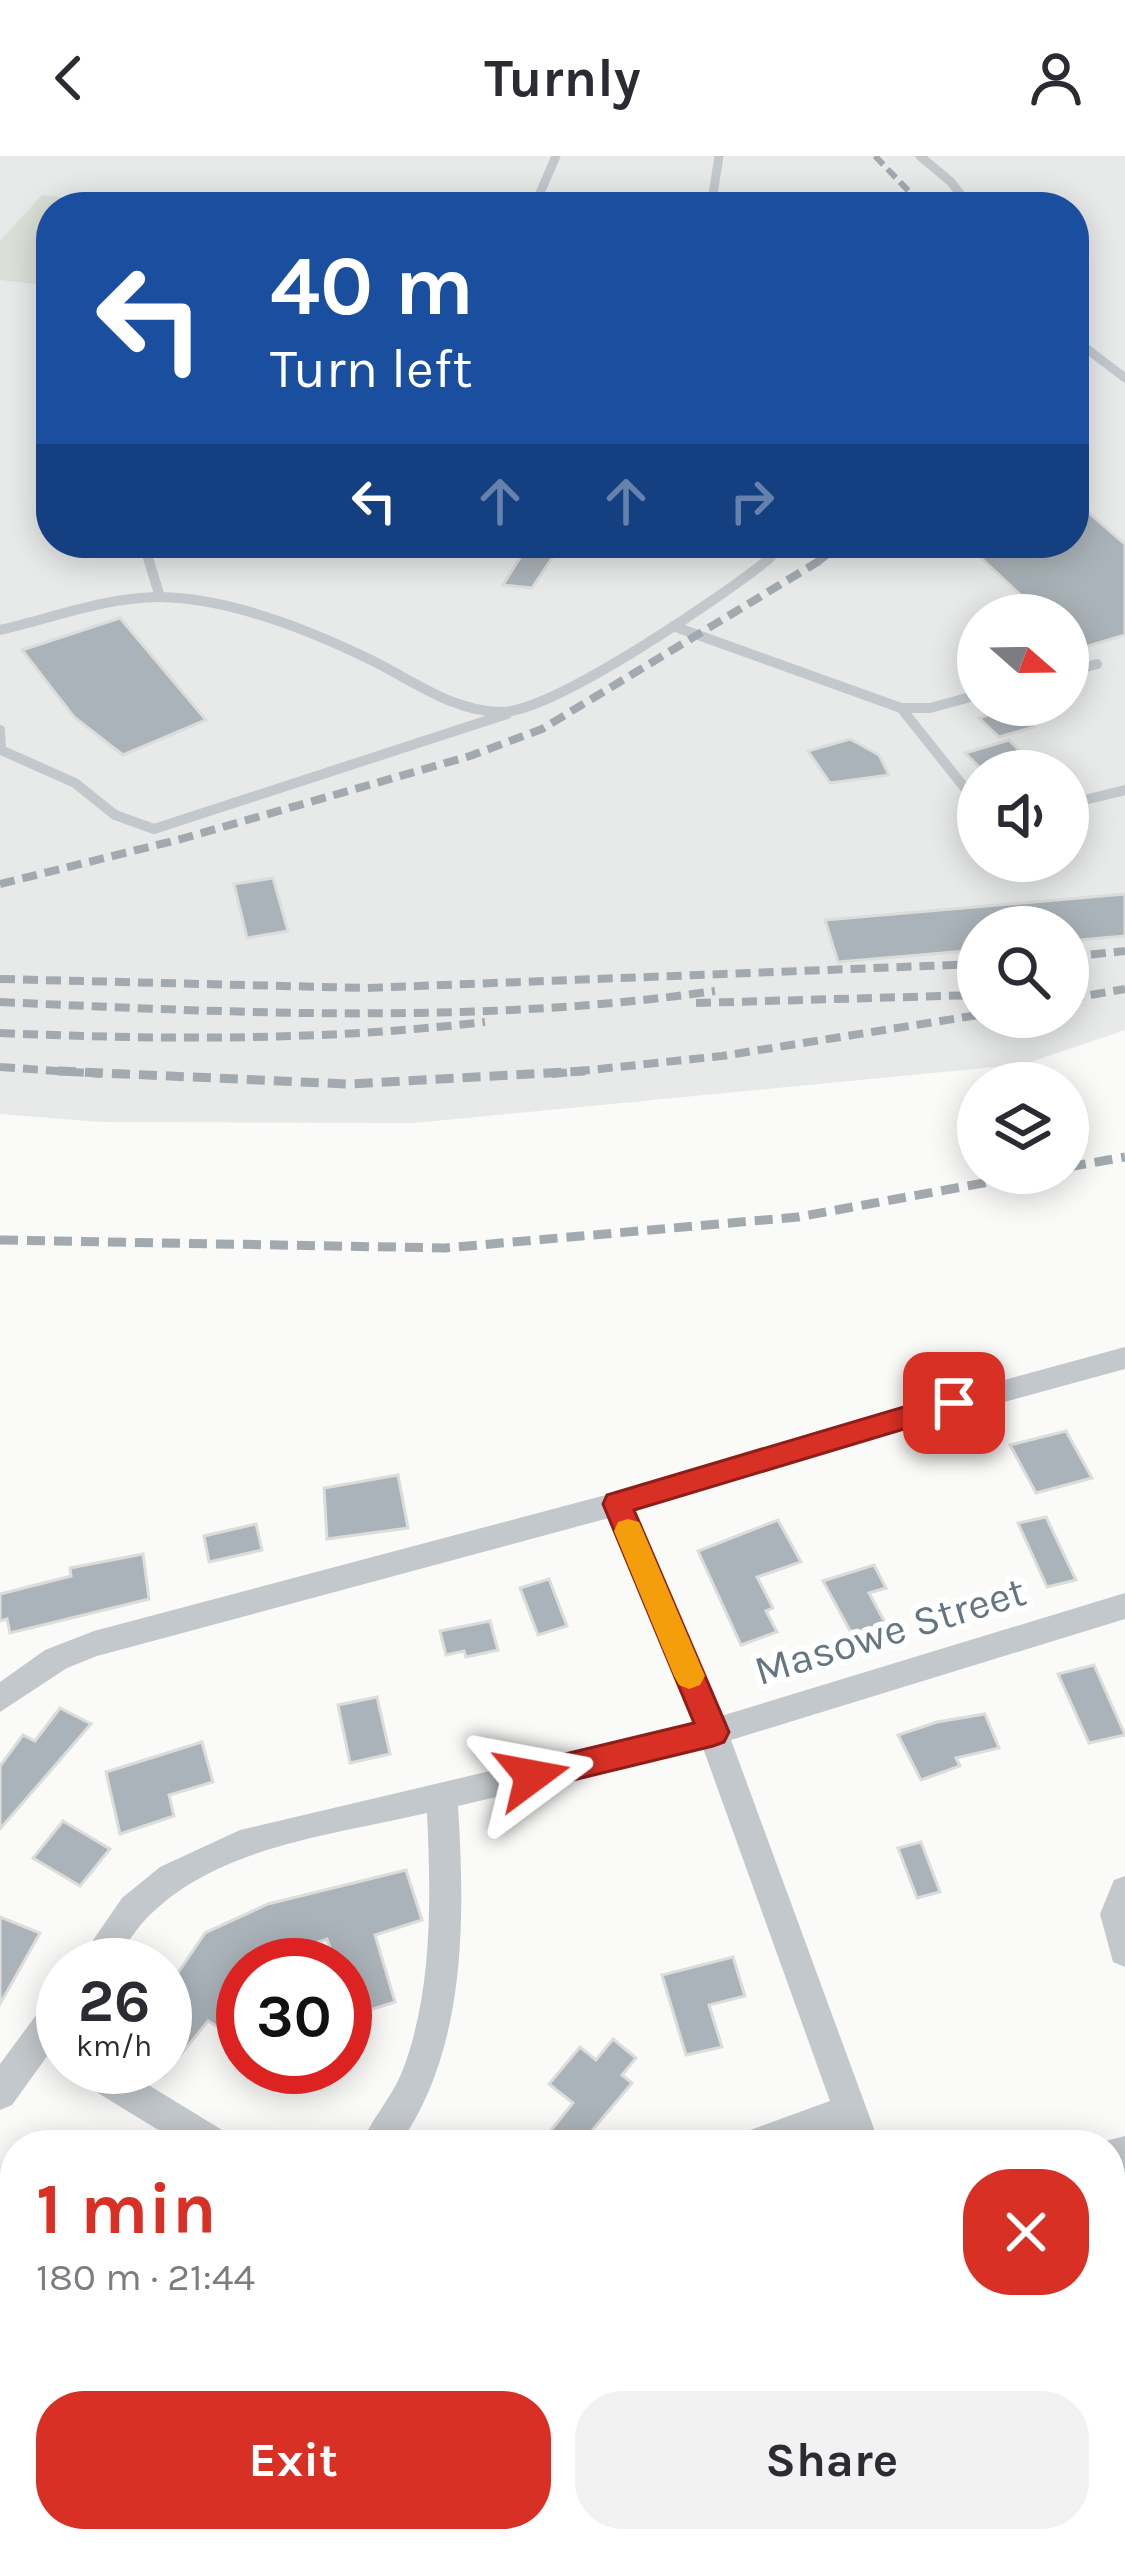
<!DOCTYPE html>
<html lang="en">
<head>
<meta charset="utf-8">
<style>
	:root { --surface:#fff; --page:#f2f2f3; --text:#2b2b33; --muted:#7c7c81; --accent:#d93025 }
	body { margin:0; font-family:Karla,sans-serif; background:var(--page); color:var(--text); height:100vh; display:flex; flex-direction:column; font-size:45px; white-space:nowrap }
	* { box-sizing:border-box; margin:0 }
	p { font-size:39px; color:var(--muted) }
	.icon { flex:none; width:66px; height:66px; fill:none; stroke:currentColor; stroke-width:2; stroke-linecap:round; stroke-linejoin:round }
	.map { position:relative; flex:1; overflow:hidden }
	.details { position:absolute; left:0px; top:1974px; width:1125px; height:423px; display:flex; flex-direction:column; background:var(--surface); border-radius:48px 48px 0 0; box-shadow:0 6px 30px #0003 }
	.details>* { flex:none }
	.guide { position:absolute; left:36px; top:36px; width:1053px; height:366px; border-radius:48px; box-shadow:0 6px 30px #0003; background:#1a4fa0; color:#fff; overflow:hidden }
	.needle { width:78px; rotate:110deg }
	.fabs { position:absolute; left:957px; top:438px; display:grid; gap:24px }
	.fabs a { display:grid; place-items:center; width:132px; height:132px; border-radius:50%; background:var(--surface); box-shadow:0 6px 30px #0003; font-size:60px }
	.speed { position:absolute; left:36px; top:1782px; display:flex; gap:24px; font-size:60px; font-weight:700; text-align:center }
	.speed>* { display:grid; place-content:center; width:156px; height:156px; border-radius:50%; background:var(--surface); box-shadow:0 6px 30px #0003; line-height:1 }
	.speed small { font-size:30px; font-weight:400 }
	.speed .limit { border:18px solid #d22; background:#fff; color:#111 }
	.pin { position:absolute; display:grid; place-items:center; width:102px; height:102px; color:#fff; margin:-51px; border-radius:24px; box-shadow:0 6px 18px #0006 }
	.me { position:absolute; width:132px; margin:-66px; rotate:77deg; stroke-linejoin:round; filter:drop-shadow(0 0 9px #0008) }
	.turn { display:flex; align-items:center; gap:42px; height:252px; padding:0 36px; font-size:54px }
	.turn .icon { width:156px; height:156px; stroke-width:2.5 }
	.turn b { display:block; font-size:84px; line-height:102px }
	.lanes { display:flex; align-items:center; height:114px; padding:0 36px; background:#0003; justify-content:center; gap:60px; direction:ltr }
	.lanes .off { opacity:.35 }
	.round { display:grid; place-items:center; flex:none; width:126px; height:126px; border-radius:48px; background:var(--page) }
	.head { display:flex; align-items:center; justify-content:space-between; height:204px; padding:0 36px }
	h1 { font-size:72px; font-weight:700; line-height:90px; color:var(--accent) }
	.cta { display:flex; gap:24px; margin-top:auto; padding:24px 36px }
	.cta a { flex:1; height:138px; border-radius:48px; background:var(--accent); color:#fff; font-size:48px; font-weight:700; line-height:138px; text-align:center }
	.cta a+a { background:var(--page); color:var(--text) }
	header { display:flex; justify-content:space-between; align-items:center; height:156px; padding:0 36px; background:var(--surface); font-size:54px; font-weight:700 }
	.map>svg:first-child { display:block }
	.built { fill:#e8e9e9; fill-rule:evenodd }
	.green { fill:#dadfd7 }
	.building { fill:#aab3b9; stroke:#dcdcda; stroke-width:3 }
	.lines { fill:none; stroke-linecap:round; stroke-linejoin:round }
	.lane-far1 { stroke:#c3c8cc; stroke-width:9 }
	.lane { stroke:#c3c8cc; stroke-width:10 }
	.street { fill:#c3c8cc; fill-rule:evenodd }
	.rail-far2 { stroke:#a2aab0; stroke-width:6; stroke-dasharray:12 6; stroke-linecap:butt }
	.rail-far1 { stroke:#a2aab0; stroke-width:8; stroke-dasharray:15 8; stroke-linecap:butt }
	.rail { stroke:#a2aab0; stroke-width:9; stroke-dasharray:18 9; stroke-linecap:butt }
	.route { fill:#d93025; stroke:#8d1f18; stroke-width:3 }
	.slow { fill:#f59e0b }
	.labels { text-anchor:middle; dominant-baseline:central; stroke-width:12; stroke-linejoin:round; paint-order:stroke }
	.street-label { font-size:42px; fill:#657683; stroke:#fff }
</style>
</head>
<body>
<header><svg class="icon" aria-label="back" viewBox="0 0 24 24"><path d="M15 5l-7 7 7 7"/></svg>Turnly<svg class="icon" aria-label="person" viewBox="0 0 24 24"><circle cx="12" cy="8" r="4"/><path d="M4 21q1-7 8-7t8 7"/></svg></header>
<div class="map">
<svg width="1125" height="2396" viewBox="0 0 1125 2396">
	<rect width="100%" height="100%" fill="#fafaf8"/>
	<path class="built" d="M0,0H1125V874L1025,908L414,967L100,966L0,958ZM51,51H1074V387H51ZM978,459H1068V549H978ZM978,615H1068V705H978ZM978,771H1068V861H978Z"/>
	<polygon class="green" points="42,39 151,51 51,51 51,130 0,124 0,85"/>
	<g class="building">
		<polygon points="1074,344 1125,388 1125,479 1068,496 1068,459 1042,459 965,387 1074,387"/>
		<polygon points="529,387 562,387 532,432 503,429"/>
		<polygon points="120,462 206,564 123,599 74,561 22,494"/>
		<polygon points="1012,550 1034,571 999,581 979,562"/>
		<polygon points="850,583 879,599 889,619 830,627 808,595"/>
		<polygon points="1009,584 1039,615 983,615 965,597"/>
		<polygon points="273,722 288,775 247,782 234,728"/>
		<polygon points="1125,738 1125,780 1068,785 1068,771 978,771 978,794 838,806 825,764"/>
		<polygon points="1066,1275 1092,1322 1036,1337 1010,1289"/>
		<polygon points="398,1319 408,1372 327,1383 324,1332"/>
		<polygon points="1046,1361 1076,1424 1047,1431 1018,1367"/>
		<polygon points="778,1364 801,1406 757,1421 773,1452 766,1455 777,1476 741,1489 698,1395"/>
		<polygon points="256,1368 262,1394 209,1406 204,1380"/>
		<polygon points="143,1398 149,1443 10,1477 7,1463 0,1465 0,1438 71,1420 70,1412"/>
		<polygon points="874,1409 886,1432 869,1437 889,1474 855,1484 823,1425"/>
		<polygon points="549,1423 567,1470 538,1479 520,1432"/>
		<polygon points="490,1465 498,1494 466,1501 464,1495 446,1499 440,1475"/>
		<polygon points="1094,1509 1125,1579 1089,1587 1058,1518"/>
		<polygon points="377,1541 390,1598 350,1607 338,1549"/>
		<polygon points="60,1552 91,1568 0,1673 0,1610 23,1579 35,1585"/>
		<polygon points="985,1558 999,1592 956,1602 960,1610 921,1624 898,1579 937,1566"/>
		<polygon points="202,1586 213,1626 169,1639 174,1660 120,1678 106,1616"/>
		<polygon points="63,1665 110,1693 80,1730 33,1702"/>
		<polygon points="921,1686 940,1736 917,1742 898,1692"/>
		<polygon points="406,1714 422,1764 375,1779 395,1846 351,1860 345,1838 345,1809 337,1809 327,1783 270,1801 273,1809 243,1809 243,1886 208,1865 165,1918 165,1836 205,1777 268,1748"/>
		<polygon points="0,1761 40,1777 0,1848"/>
		<polygon points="733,1801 745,1840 709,1849 722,1891 686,1899 662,1819"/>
		<polygon points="613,1883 636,1902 622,1919 632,1927 580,1989 539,1989 573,1947 549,1928 580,1891 596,1904"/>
	</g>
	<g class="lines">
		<g class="lane-far1">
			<polyline points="920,0 951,26 970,51"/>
			<polyline points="534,51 556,0"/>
			<polyline points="711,51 719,0"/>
			<polyline points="1074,183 1125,222"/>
			<polyline points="143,387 149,405"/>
			<polyline points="306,387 321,396"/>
			<polyline points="767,405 785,387"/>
		</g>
		<g class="lane">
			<polyline points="148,402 160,441"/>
			<polyline points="673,470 901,552 930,552 978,539"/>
			<path d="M0,474C52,462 107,441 160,441C230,442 307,473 369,503C411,523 454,557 503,556C556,554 725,439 770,402"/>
			<polyline points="1068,516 1097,508"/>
			<polyline points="901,552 964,631 978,636"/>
			<polyline points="0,574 1,594 75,627 115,659 154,673 507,558"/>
			<polyline points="1068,648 1125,634"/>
		</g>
		<g class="street">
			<path d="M1125,1191V1213L835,1292L634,1354L721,1560L1125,1437V1463L731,1584L880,1989H846L841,1976L804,1989H737L742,1977L830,1945L703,1592L458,1650C465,1763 467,1892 399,1989H361C371,1963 391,1943 402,1916C433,1836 431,1742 427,1657C334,1679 214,1690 145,1764C133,1777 123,1794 113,1809H76L122,1742L160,1711L240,1674L694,1567L609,1362L97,1500L67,1512L0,1556V1526L45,1494L94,1475L617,1336L835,1270Z"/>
			<polygon points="1125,1720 1125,1811 1113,1806 1100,1758 1114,1724"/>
			<polygon points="63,1834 63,1878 12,1949 0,1954 0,1908 51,1839"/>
			<polygon points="70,1911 119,1911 227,1977 232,1989 183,1989 75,1923"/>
			<polygon points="1125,1980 1125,2016 1110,2017 1110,1989 1098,1987"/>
			<polygon points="0,2297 15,2304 15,2346 0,2339"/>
			<polygon points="71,2382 123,2382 129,2396 77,2396"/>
			<polygon points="461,2382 506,2382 501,2396 455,2396"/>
			<polygon points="900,2382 938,2382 941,2396 901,2396"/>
		</g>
		<g class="rail-far2">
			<polyline points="875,0 924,51"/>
			<polyline points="872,51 873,42"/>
			<polyline points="820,405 844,387"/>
		</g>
		<g class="rail-far1">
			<polyline points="0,728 181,683 470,600 542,573 824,402"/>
			<polyline points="1068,801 1125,795"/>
			<polyline points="0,823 367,832 978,808"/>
			<polyline points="1068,843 1125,833"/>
			<path d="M0,846C237,857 480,869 715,835"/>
			<polyline points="696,847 978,839"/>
			<path d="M0,877C162,884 323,885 485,866"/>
			<polyline points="0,911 101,918"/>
			<polyline points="552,918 722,900 978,859"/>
		</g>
		<g class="rail">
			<polyline points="58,915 348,928 585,915"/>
			<polyline points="1068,1011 1125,1001"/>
			<polyline points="0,1084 445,1092 798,1061 1038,1017"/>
		</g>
	</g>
	<polygon class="route" points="954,1236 964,1240 968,1247 964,1255 634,1354 729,1576 724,1586 713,1590 532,1634 521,1630 516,1620 521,1610 532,1606 694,1567 603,1348 607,1339"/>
	<polygon class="slow" points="628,1363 639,1366 643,1375 705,1520 700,1529 689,1533 679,1529 674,1520 614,1375 618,1366"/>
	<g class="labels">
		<g class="street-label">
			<text transform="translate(890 1475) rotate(-17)">Masowe Street</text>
		</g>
	</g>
</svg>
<div class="fabs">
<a><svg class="needle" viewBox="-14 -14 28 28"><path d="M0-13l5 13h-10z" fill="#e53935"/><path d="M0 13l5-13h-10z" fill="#7c7c81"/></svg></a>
<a><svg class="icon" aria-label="sound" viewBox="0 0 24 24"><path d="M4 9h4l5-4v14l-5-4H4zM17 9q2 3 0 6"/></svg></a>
<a><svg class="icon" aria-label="search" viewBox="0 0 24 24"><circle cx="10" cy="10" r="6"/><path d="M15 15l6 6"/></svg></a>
<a><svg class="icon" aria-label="layers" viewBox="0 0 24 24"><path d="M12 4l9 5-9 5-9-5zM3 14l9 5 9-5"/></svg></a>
</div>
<div class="speed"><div>26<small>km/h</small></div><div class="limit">30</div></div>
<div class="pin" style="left:954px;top:1247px;background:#d93025"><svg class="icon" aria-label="arrive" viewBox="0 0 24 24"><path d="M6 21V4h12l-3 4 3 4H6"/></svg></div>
<svg class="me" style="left:532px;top:1620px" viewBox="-20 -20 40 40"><path d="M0-17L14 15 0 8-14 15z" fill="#d93025" stroke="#fff" stroke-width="4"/></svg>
<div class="guide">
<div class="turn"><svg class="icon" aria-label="left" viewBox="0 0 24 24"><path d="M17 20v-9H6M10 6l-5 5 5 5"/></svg><div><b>40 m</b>Turn left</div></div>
<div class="lanes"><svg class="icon" aria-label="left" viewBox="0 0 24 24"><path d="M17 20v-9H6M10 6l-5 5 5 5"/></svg><svg class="icon off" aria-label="ahead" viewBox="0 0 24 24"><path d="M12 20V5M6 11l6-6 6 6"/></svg><svg class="icon off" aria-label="ahead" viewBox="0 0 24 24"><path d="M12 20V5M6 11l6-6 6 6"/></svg><svg class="icon off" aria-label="right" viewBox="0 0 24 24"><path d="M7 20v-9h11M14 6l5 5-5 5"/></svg></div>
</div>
<section class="details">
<div class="head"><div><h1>1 min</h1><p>180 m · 21:44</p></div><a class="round" style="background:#d93025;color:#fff"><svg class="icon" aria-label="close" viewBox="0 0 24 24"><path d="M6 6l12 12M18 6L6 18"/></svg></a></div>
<div class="cta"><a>Exit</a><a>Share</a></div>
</section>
</div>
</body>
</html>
